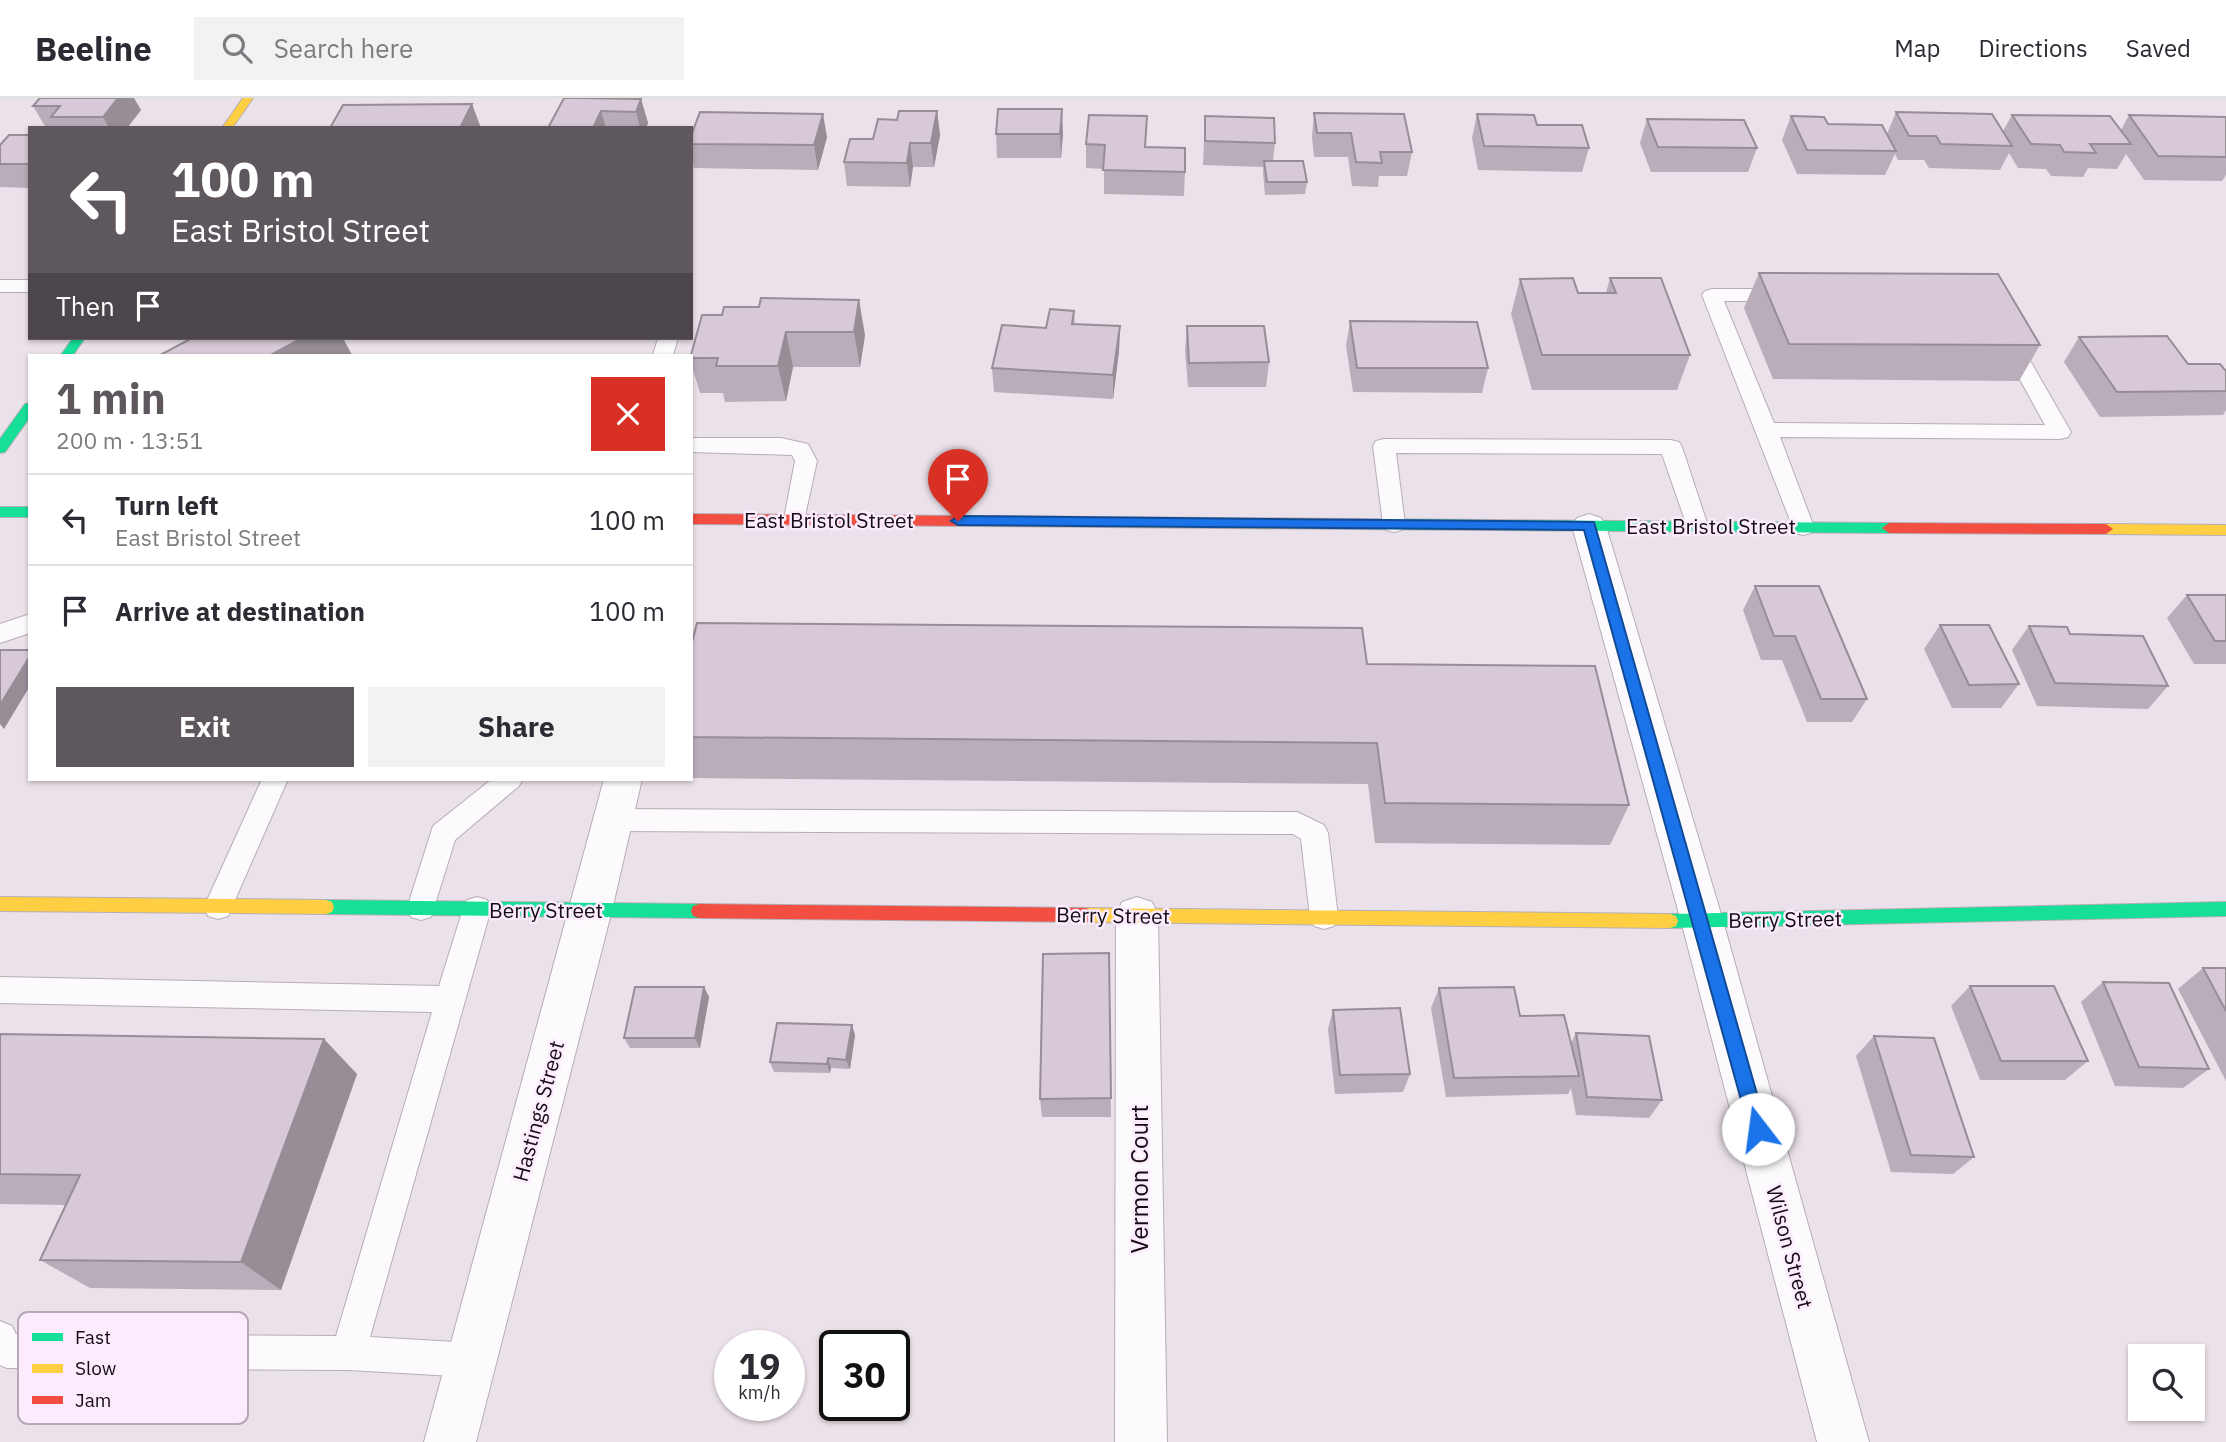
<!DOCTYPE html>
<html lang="en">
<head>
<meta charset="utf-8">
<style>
	:root { --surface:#fff; --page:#f2f2f3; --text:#2b2b33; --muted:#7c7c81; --line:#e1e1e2; --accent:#5f575e }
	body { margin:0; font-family:"IBM Plex Sans",sans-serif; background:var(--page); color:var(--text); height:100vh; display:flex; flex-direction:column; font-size:26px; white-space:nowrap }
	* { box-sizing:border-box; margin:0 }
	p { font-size:23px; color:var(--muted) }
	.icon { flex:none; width:38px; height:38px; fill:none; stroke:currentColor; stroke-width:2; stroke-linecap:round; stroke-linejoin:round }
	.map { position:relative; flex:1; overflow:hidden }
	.drawer { position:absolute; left:28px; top:256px; width:665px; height:427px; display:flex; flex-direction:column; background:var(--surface); border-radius:0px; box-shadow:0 2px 5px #0004 }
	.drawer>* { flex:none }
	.top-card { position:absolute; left:28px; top:28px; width:665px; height:214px; border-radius:0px; box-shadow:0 2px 5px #0004; background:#5f575e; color:#fff; overflow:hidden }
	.controls { position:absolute; left:2128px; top:1246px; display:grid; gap:14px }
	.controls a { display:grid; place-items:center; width:77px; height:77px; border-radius:0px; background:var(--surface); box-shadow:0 2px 5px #0004; font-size:35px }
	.speed { position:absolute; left:714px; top:1232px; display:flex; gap:14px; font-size:35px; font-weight:700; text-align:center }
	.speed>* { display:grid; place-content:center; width:91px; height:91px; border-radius:50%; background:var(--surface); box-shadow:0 2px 5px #0004; line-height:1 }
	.speed small { font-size:18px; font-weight:400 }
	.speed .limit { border:4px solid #111; border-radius:10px; background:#fff; color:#111 }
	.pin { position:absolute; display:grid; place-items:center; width:60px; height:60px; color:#fff; margin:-72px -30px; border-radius:50% 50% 50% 0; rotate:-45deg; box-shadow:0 0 7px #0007 }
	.pin .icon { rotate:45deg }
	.me { position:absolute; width:77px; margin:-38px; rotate:345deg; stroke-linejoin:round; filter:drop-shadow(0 0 5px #0008) }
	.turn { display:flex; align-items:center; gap:24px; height:147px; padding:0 28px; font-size:32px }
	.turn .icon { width:91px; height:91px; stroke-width:2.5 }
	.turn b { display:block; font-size:49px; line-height:60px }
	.then { display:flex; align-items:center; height:66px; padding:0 28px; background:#0003; gap:14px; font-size:26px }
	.round { display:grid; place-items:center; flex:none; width:74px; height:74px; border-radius:0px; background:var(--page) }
	.headline { display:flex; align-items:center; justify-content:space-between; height:119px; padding:0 28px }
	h1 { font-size:42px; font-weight:700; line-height:52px; color:var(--accent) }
	.action { display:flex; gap:14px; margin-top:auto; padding:14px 28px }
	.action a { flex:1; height:80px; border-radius:0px; background:var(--accent); color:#fff; font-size:28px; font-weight:700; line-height:80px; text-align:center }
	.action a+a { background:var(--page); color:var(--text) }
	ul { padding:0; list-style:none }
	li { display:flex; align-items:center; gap:21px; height:91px; padding:0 28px; border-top:2px solid var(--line) }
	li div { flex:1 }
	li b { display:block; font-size:26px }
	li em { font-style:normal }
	header { display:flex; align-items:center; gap:42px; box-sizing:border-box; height:98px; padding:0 35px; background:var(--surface); border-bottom:2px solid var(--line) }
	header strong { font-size:33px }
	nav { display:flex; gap:38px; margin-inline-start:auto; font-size:24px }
	.search { width:490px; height:63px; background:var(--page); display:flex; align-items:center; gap:18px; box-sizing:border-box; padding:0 24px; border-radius:0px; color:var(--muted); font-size:26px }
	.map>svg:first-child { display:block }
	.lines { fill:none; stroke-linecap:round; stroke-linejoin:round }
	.lane-casing { stroke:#b6aeb5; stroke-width:2 }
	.street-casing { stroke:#b6aeb5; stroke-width:2 }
	.fast-casing { stroke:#b6aeb5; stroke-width:2 }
	.slow-casing { stroke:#b6aeb5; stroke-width:2 }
	.jam-casing { stroke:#b6aeb5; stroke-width:2 }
	.lane { fill:#fcfafc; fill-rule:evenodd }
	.street { fill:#fcfafc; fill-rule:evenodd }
	.fast { fill:#16e098; fill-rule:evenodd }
	.slow { fill:#ffcf43; fill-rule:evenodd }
	.jam { fill:#f24e42; fill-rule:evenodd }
	.wall { fill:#b9adb9 }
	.shaded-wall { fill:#968d96 }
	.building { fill:#d7c9d7; stroke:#968d96; stroke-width:2 }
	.route { fill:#1a73e8; stroke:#114b97; stroke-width:2 }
	.labels { text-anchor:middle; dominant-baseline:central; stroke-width:5; stroke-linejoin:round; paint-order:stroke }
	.street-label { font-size:21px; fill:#130d13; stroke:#fcebfc }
	.near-street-label { font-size:24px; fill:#130d13; stroke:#fcebfc }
	.key { fill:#fcebfc; stroke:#b6a8b6; stroke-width:2 }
	.key-label { font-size:19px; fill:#130d13 }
</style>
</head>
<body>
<header>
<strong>Beeline</strong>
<div class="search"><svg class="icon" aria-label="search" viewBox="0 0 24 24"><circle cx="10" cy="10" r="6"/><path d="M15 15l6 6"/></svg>Search here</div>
<nav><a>Map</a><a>Directions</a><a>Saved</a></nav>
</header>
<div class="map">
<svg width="2226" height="1344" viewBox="0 0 2226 1344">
	<rect width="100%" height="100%" fill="#ebe1ea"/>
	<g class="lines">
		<g class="lane-casing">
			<g id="lane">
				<rect x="0" y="182" width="30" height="12"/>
				<polygon points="1712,191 1783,191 1790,193 1793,197 1790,201 1783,203 1724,203 1774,325 2045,327 1997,240 2000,236 2014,236 2017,240 2071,334 2068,339 2060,341 1780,339 1814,429 1811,435 1803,437 1795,435 1702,197 1705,193"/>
				<polygon points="658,240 678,240 673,257 653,257"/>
				<polygon points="691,340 781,340 808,346 817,363 803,427 795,429 787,427 784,421 795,363 792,357 691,354"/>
				<polygon points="1384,341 1671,342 1679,344 1682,349 1708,428 1705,434 1697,436 1689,434 1662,356 1396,355 1405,426 1402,432 1394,434 1386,432 1383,426 1373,348 1376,343"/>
				<polygon points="30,516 30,535 0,545 0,526"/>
				<polygon points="262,681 288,681 228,818 218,821 208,818 204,809"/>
				<polygon points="492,681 523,681 519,688 455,742 431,819 421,822 411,819 407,810 433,728"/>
				<polygon points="613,711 1297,714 1324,727 1328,735 1338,819 1334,828 1324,831 1314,828 1310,819 1301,741 1293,736 613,733 603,730 600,722 603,714"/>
				<polygon points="477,799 487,802 491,811 370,1239 472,1245 484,1250 489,1262 484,1274 472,1279 348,1272 7,1270 0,1267 0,1223 12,1228 16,1236 336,1238 432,914 0,905 0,879 439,888 463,811 467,802"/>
			</g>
		</g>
		<g class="street-casing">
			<g id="street">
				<polygon points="1589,416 1601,420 1606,428 1723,823 1869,1344 1817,1344 1681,823 1572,428 1577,420"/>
				<polygon points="604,681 642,681 612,812 476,1344 424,1344"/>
				<polygon points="1137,799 1152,804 1158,817 1167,1344 1115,1344 1116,817 1122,804"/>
			</g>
		</g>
		<g class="fast-casing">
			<g id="fast">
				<polygon points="73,240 85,240 73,257 61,257"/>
				<polygon points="30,305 30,319 5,354 0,355 0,341 25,306"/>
				<rect x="0" y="409" width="30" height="10"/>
				<polygon points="1350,421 1889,425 1896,430 1889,435 1350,431 1343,426"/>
				<polygon points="326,802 699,806 705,808 707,813 705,818 699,820 326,816 320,814 318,809 320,804"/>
				<polygon points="2226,804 2226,818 1670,830 1664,828 1662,823 1664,818 1670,816"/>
			</g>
		</g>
		<g class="slow-casing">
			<g id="slow">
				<polygon points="243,0 253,0 232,30 222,30"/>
				<polygon points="973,418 1350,421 1357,426 1350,431 973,428 966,423"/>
				<polygon points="2106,426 2226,427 2226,437 2106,436 2099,431"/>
				<polygon points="0,799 326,802 332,804 334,809 332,814 326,816 0,813"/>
				<polygon points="1086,810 1670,816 1676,818 1678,823 1676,828 1670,830 1086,824 1080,822 1078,817 1080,812"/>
			</g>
		</g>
		<g class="jam-casing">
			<g id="jam">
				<polygon points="691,416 973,418 980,423 973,428 691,426"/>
				<polygon points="1889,425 2106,426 2113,431 2106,436 1889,435 1882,430"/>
				<polygon points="699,806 1086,810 1092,812 1094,817 1092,822 1086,824 699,820 693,818 691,813 693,808"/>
			</g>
		</g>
		<use href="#lane" class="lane"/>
		<use href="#street" class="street"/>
		<use href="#fast" class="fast"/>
		<use href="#slow" class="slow"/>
		<use href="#jam" class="jam"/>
	</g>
	<g class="wall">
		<polygon points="40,0 141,12 127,30 46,30 33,8"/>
		<polygon points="641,1 648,25 646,30 548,30"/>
		<polygon points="937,13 940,37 934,69 913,69 910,89 847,88 844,64 897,22"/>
		<polygon points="1896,14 2003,33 2012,17 2121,32 2129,17 2226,19 2226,77 2222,83 2144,82 2126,56 2117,71 2088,70 2083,79 2051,78 2046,71 2018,70 2009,55 2000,72 1929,70 1924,62 1898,62 1895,56 1885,77 1797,76 1782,42 1791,18 1828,26 1887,36"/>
		<polygon points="1314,15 1412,54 1407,78 1379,78 1378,89 1352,88 1348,59 1314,59 1312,39"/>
		<polygon points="1477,16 1537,27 1589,50 1582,74 1478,72 1472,40"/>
		<polygon points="1205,18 1275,45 1273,63 1307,84 1305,96 1265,97 1263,75 1263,69 1203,67"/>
		<polygon points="1647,21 1757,50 1748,74 1651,74 1640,45"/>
		<polygon points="1063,35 1061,60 997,60 996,36"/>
		<polygon points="30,37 30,90 0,89 0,47"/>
		<polygon points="691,38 827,39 818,72 694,70 691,58"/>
		<polygon points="1086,46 1146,49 1185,74 1184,98 1104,96 1104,71 1086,70"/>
		<polygon points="1759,175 2040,247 2019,283 1773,281 1744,210"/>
		<polygon points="1610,180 1690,257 1677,292 1532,292 1511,216 1520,181 1578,195 1606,195"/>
		<polygon points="761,200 865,237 860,269 793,269 786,303 725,304 723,295 700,295 691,265 691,257 722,217 759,209"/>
		<polygon points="1074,213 1075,226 1120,228 1119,253 1113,301 994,294 992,270 1046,230"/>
		<polygon points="1350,223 1488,270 1482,295 1353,294 1346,248"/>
		<polygon points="1187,228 1269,264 1266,289 1188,289 1185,252"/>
		<polygon points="2079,239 2188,266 2226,273 2226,312 2223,317 2100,319 2064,264"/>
		<polygon points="1755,488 1867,601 1852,624 1807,624 1782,562 1761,562 1743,512"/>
		<polygon points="2187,497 2226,497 2226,566 2194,566 2167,520"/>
		<polygon points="1940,527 2019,586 2001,610 1952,610 1924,551"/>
		<polygon points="2029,528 2168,588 2148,611 2037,608 2012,552"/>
		<polygon points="691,548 1367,566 1629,707 1610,747 1375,745 1368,686 691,680"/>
		<polygon points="1109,855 1111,1019 1042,1019 1040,1001"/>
		<polygon points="2203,870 2226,870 2226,983 2178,891"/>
		<polygon points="2103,884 2209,971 2183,990 2115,988 2081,904"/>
		<polygon points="1970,888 2088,963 2065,982 1980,982 1951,908"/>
		<polygon points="704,889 709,899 700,950 630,950 624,940"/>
		<polygon points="1439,890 1520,918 1571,945 1576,935 1662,1002 1649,1020 1576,1017 1571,990 1568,996 1446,999 1431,910"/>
		<polygon points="1333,912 1410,976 1403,994 1335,996 1328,931"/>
		<polygon points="0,936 357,976 281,1192 90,1190 40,1162 66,1107 0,1106"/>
		<polygon points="855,937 850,971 831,970 830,975 774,974 770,964"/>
		<polygon points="1874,938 1974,1059 1953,1076 1891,1074 1856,958"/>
	</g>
	<g class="shaded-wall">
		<polygon points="118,0 134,0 141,12 127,30 109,30 103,19"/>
		<polygon points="641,1 648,25 646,30 640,30 636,14"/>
		<polygon points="472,6 481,30 460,30"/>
		<polygon points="1062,11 1063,35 1061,60 1060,36"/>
		<polygon points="601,13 606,30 593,30"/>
		<polygon points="937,13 940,37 934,69 931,45"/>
		<polygon points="823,16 827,39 818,72 814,47"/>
		<polygon points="910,45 913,69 910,89 907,65"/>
		<polygon points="859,202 865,237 860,269 854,234"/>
		<polygon points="1120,228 1119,253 1113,301 1113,277"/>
		<polygon points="786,234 793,269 786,303 778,268"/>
		<polygon points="302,240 343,240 352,257 271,257"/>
		<polygon points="30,558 30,588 4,631 0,626 0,607"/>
		<polygon points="704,889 709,899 700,950 695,940"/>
		<polygon points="852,927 855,937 850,971 846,962"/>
		<polygon points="324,941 357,976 281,1192 241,1164"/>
		<polygon points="828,960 831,970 830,975 827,966"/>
	</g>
	<g class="building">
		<polygon points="40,0 118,0 103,19 51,19 60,8 33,8"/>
		<polygon points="564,0 580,0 641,1 636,14 601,13 593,30 548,30"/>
		<polygon points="472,6 460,30 330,30 343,7"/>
		<polygon points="998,11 1062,11 1060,36 996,36"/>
		<polygon points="899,13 937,13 931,45 910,45 907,65 844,64 850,41 873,41 878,21 897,22"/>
		<polygon points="700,14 823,16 814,47 691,46 691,38"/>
		<polygon points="1896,14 1992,16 2012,48 1941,46 1936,38 1909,38"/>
		<polygon points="1314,15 1404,16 1412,54 1380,54 1382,65 1356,64 1351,35 1317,35"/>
		<polygon points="1477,16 1534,17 1537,27 1582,27 1589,50 1484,48"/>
		<polygon points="1089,17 1147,18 1145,49 1185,50 1185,74 1103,72 1105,47 1086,46"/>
		<polygon points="2012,17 2110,18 2131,46 2090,46 2096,55 2064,54 2060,47 2031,46"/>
		<polygon points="2129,17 2226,19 2226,59 2158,58"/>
		<polygon points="1205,18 1274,20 1275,45 1205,43"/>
		<polygon points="1791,18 1824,19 1828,26 1882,27 1896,53 1807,52"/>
		<polygon points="1647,21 1744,22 1757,50 1658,49"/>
		<polygon points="9,37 30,37 30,66 0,66 0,47"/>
		<polygon points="1264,63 1303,63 1307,84 1267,84"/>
		<polygon points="1759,175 1998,176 2040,247 1789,246"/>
		<polygon points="1573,180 1578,195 1616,195 1610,180 1661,180 1690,257 1542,257 1520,181"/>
		<polygon points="761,200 859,202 854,234 786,234 778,268 716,268 718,260 691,260 691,257 702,217 722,217 724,209 759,209"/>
		<polygon points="1050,211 1074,213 1072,226 1120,228 1113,277 992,270 1002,227 1046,230"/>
		<polygon points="1350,223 1477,224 1488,270 1357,270"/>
		<polygon points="1187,228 1264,228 1269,264 1189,265"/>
		<polygon points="2167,238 2188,266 2220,266 2226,273 2226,293 2117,294 2079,239"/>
		<polygon points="192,240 302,240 271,257 164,257 162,256"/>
		<polygon points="1755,488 1819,488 1867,601 1821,601 1795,538 1774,538"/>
		<polygon points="2187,497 2226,497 2226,543 2215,543"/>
		<polygon points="697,525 1362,530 1367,566 1595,568 1629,707 1385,705 1377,645 691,639 691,548"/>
		<polygon points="1940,527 1989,527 2019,586 1969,587"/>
		<polygon points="2029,528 2067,529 2070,536 2143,538 2168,588 2055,585"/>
		<polygon points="0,552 30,552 30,558 0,607"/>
		<polygon points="1109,855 1111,1000 1040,1001 1043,856"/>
		<polygon points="2203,870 2226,870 2226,913"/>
		<polygon points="2103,884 2169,885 2209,971 2139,969"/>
		<polygon points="1970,888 2054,888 2088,963 2001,963"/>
		<polygon points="635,889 704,889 695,940 624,940"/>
		<polygon points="1514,889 1520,918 1564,917 1579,978 1454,980 1439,890"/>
		<polygon points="1400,910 1410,976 1340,977 1333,912"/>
		<polygon points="777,925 852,927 846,962 828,960 827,966 770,964"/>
		<polygon points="1576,935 1649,938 1662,1002 1587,999"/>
		<polygon points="0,936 324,941 241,1164 40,1162 80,1077 0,1076"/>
		<polygon points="1874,938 1934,940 1974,1059 1911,1057"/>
	</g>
	<polygon class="route" points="958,418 1594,424 1767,1031 1765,1037 1758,1040 1751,1037 1749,1031 1584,432 958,427 951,423"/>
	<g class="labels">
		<g class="street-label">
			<text x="829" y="422">East Bristol Street</text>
			<text x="1711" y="428">East Bristol Street</text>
			<text x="546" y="812">Berry Street</text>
			<text transform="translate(1113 817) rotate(1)">Berry Street</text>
			<text transform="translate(1785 821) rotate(-1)">Berry Street</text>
			<text transform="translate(538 1013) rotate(-75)">Hastings Street</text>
			<text transform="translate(1790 1149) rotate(75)">Wilson Street</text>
		</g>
		<g class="near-street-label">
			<text transform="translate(1139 1081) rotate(-90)">Vermon Court</text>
		</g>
	</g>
	<rect x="18" y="1214" width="230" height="112" rx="10" class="key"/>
	<rect x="32" y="1235" width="31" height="8" fill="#16e098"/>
	<rect x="32" y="1266" width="31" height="9" fill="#ffcf43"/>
	<rect x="32" y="1298" width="31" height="8" fill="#f24e42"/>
	<g class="key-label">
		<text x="75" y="1246">Fast</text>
		<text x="75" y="1277">Slow</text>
		<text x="75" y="1309">Jam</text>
	</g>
</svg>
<div class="controls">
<a><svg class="icon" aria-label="search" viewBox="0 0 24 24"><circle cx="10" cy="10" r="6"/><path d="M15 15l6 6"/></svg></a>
</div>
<div class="speed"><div>19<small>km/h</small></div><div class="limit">30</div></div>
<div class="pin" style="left:958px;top:423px;background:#d93025"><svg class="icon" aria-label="arrive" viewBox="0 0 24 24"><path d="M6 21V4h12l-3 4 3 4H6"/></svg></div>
<svg class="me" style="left:1758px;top:1031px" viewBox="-20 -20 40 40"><circle r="19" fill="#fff"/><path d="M0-13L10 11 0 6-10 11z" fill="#1a73e8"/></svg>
<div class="top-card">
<div class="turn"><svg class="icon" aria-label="left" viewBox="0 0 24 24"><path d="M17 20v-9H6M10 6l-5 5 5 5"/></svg><div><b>100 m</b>East Bristol Street</div></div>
<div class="then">Then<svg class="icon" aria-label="arrive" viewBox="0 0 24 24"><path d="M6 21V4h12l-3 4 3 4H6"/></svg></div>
</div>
<section class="drawer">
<div class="headline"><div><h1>1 min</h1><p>200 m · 13:51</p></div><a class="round" style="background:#d93025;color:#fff"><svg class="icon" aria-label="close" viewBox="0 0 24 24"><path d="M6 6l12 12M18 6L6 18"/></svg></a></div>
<ul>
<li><svg class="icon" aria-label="left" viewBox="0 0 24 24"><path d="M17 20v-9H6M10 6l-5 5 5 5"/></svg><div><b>Turn left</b><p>East Bristol Street</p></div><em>100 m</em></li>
<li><svg class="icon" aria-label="arrive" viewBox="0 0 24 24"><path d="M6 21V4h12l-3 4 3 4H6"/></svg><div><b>Arrive at destination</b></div><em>100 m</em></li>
</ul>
<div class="action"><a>Exit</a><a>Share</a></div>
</section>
</div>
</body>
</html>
